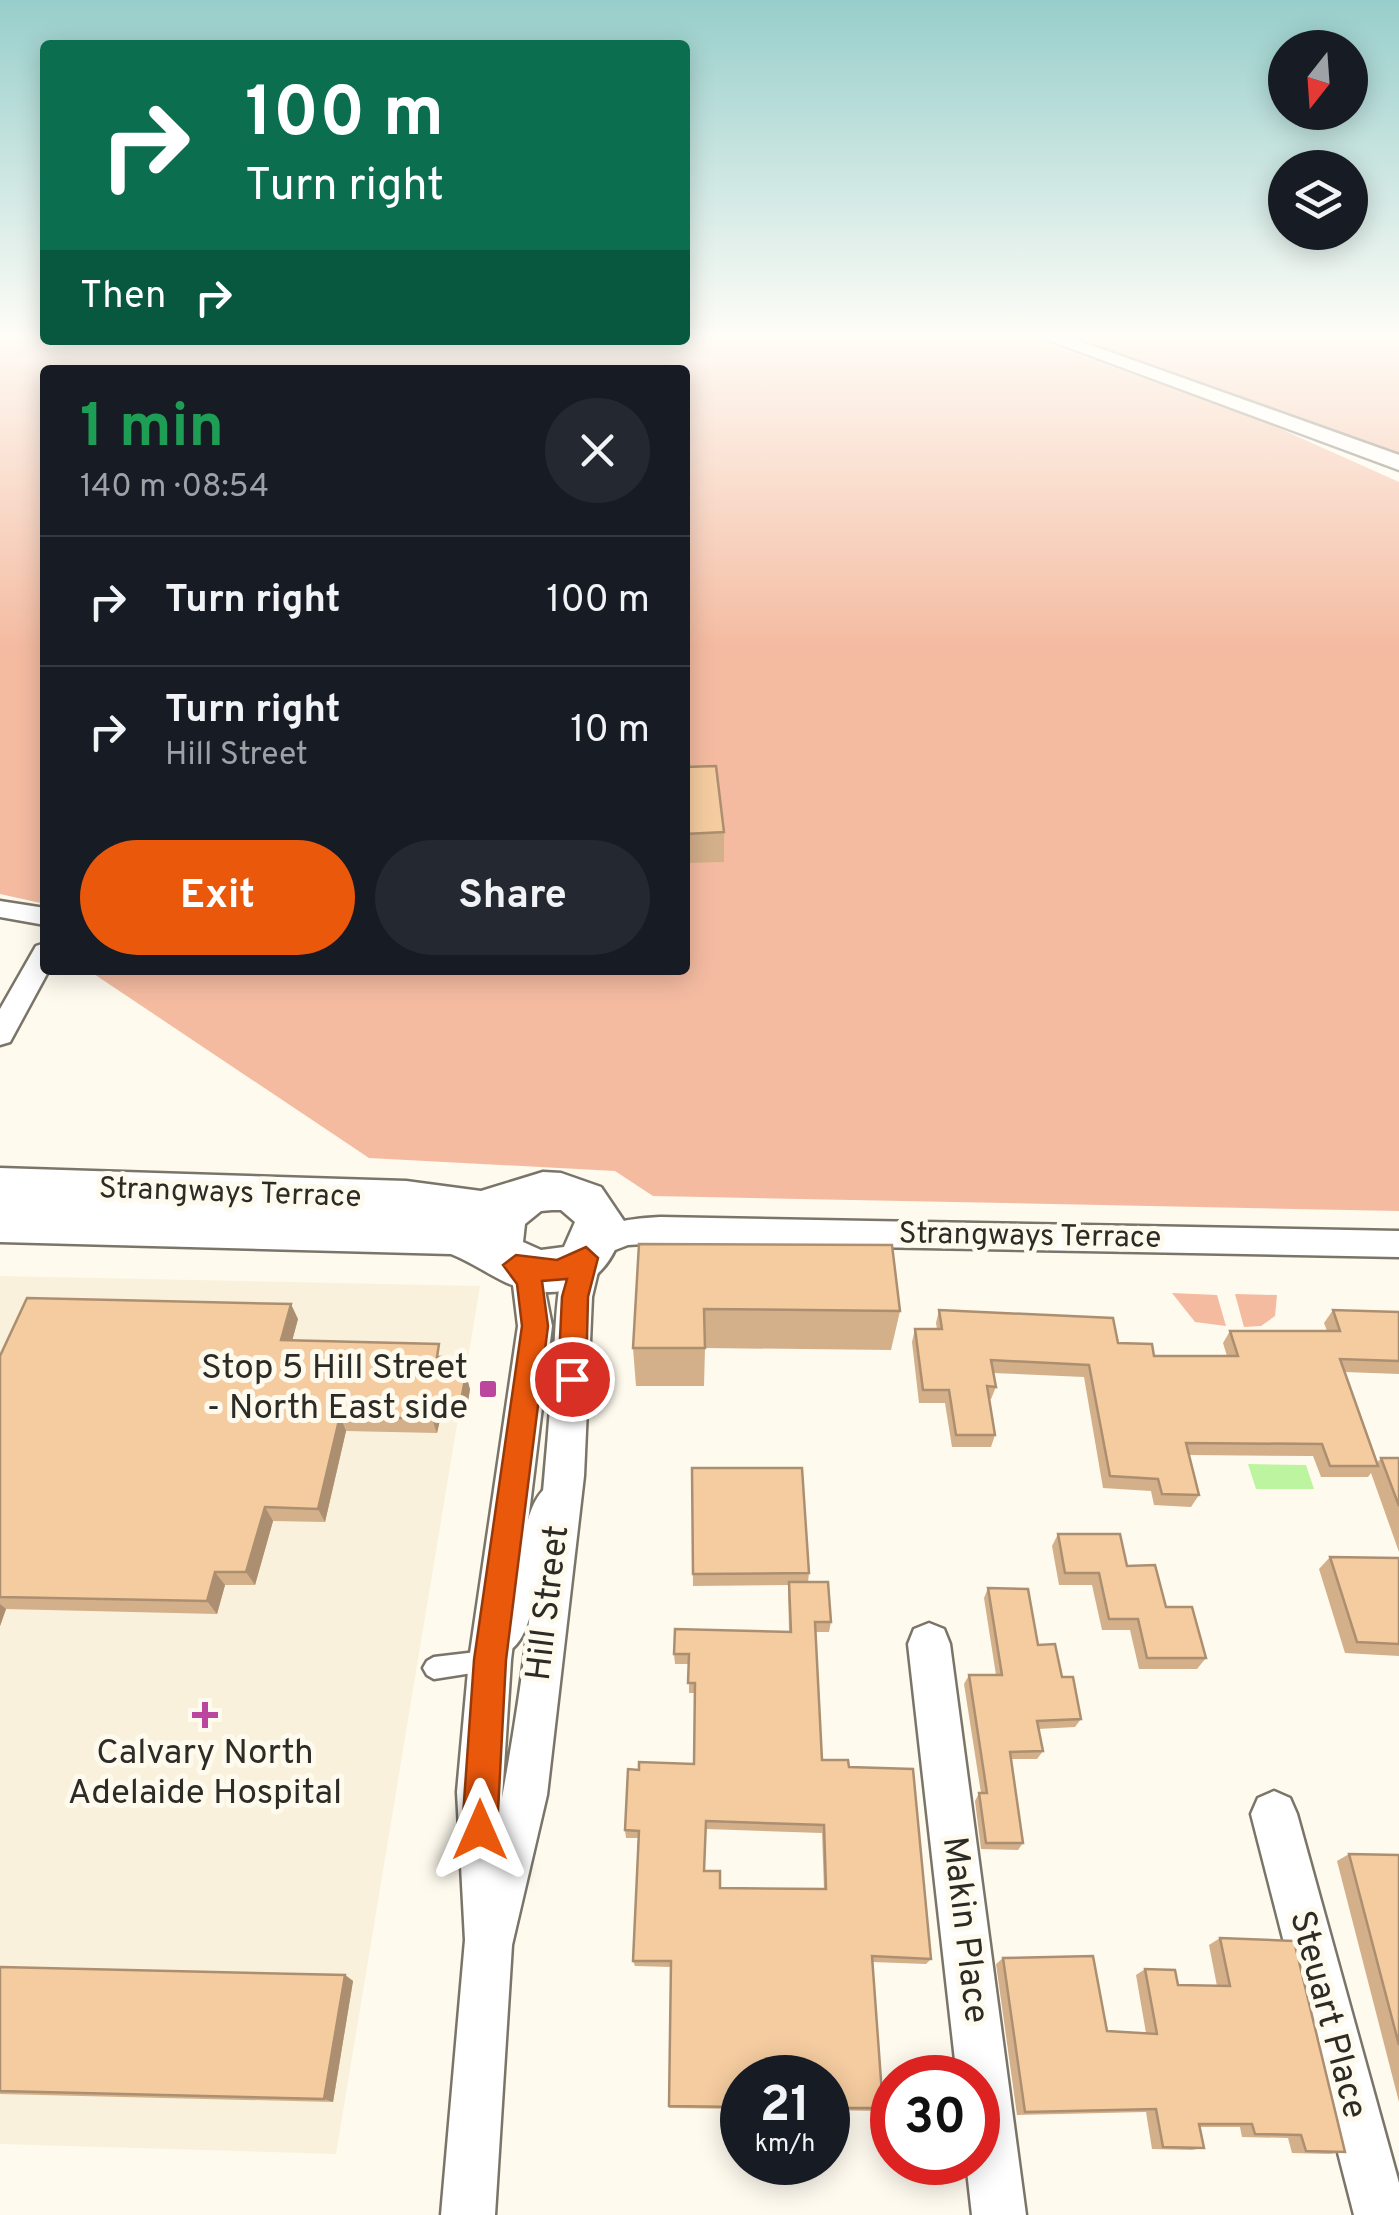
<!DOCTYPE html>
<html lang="en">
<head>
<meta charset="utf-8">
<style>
	:root { --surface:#171b24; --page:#242831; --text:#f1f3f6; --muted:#9ea1a6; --line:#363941; --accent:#ea580c }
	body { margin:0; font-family:Overpass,sans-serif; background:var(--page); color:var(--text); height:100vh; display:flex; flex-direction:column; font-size:38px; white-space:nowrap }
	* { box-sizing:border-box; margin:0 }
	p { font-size:32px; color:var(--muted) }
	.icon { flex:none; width:55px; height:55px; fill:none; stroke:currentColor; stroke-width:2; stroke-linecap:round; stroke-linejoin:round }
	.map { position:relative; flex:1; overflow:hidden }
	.panel { position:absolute; left:40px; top:365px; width:650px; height:610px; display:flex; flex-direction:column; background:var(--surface); border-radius:10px; box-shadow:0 5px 25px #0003 }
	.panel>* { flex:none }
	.top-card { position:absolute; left:40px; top:40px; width:650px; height:305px; border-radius:10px; box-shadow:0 5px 25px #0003; background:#0b6e4f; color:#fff; overflow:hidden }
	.needle { width:65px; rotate:197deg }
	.controls { position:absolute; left:1268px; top:30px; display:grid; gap:20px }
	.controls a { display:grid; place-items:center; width:100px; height:100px; border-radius:50%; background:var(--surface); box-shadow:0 5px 25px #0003; font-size:50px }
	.speed { position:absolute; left:720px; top:2055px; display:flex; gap:20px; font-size:50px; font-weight:700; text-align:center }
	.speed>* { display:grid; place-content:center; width:130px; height:130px; border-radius:50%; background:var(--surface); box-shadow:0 5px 25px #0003; line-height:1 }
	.speed small { font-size:25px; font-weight:400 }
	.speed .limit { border:15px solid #d22; background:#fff; color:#111 }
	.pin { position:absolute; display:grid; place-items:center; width:85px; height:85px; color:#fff; margin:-42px; border:5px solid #fff; border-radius:50%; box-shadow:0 2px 10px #0007 }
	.me { position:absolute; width:110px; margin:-55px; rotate:0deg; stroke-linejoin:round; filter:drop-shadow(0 0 8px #0008) }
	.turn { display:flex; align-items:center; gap:35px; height:210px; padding:0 40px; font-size:45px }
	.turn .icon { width:130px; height:130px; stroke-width:2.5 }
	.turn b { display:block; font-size:70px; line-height:85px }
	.then { display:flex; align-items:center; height:95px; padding:0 40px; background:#0003; gap:20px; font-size:38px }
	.round { display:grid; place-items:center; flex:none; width:105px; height:105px; border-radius:52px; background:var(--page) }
	.overview { display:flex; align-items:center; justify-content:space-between; height:170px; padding:0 40px }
	h1 { font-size:60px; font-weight:700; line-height:75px; color:#1e9e55 }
	.action { display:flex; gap:20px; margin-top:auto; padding:20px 40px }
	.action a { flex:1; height:115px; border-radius:60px; background:var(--accent); color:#fff; font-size:40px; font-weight:700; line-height:115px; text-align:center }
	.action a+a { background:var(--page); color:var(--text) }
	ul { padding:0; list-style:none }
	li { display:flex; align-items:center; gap:30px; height:130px; padding:0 40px; border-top:2px solid var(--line) }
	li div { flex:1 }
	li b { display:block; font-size:38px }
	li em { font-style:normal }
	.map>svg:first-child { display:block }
	.built { fill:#f9f1db }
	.green { fill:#f4bba1 }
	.water { fill:#bdf4a0 }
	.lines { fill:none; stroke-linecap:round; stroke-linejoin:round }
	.lane-casing { stroke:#7a7568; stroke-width:5 }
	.street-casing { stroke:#7a7568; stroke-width:5 }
	.secondary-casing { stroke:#7a7568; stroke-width:5 }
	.lane { fill:#fff; fill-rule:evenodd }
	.street { fill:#fff; fill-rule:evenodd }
	.secondary { fill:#fff; fill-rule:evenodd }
	.wall { fill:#d3af8a; fill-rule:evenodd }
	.shaded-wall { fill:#ac8f70 }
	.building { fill:#f5cca0; stroke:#ac8f70; stroke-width:2.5; fill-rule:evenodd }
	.route { fill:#ea580c; stroke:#983908; stroke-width:2.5 }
	.poi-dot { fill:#ba469e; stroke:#fefaee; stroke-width:4 }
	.labels { text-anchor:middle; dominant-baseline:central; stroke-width:10; stroke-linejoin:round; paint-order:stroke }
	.street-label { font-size:30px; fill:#2d2b25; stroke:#fefaee }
	.near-poi-label { font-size:35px; fill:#2d2b25; stroke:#fefaee; text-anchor:end }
	.near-street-label { font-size:35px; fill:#2d2b25; stroke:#fefaee }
</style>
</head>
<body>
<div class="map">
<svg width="1399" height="2215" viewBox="0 0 1399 2215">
	<rect width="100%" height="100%" fill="#fefaee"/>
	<polygon class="built" points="0,1276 480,1286 336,2154 0,2144"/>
	<g class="green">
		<polygon points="0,337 1029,337 1263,421 1399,482 1399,1211 653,1196 615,1171 369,1158 88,970 685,970 685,370 45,370 45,904 0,894"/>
		<polygon points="1065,337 1399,337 1399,456"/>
		<polygon points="1172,1293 1217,1295 1226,1326 1195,1322"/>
		<polygon points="1235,1294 1277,1295 1275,1316 1261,1326 1244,1327"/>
	</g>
	<polygon class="water" points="1248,1464 1306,1465 1314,1489 1256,1489"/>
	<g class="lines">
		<g class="lane-casing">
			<g id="lane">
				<path d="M552,1484L559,1487L562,1493C556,1505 549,1516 545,1529C537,1560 538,1640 505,1653L498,1650L495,1643C500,1631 508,1621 512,1608C521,1577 520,1498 552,1484Z"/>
				<polygon points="485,1651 492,1654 495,1661 492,1668 485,1671 434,1679 427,1675 423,1668 427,1661 434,1657"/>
			</g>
		</g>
		<g class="street-casing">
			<g id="street">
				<polygon points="0,901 45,908 45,925 0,917"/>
				<polygon points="45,943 45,970 49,970 10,1042 0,1045 0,1009 36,946"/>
				<path d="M660,1217L1399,1231V1257L660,1243L628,1245L602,1255L592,1297L584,1476L547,1795L512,1945L495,2215H441L465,1940L457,1792L469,1660L518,1326L513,1285L499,1265L504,1255L516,1251L528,1255L541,1270L552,1326L511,1660L502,1798C529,1652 544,1501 554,1353C556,1328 556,1268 573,1249C598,1223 622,1219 660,1217Z"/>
				<polygon points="929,1623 944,1629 950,1644 1026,2215 972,2215 966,2162 978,2162 978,2078 957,2078 908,1644 914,1629"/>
				<polygon points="1274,1791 1290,1798 1297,1814 1399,2183 1399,2215 1354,2215 1251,1814 1258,1798"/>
			</g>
		</g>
		<g class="secondary-casing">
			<g id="secondary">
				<polygon points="1040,337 1068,337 1399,455 1399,470"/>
				<path d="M0,1168L406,1181L481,1191L543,1172L561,1173L601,1187L624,1221C613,1282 565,1307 507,1283C488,1274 471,1262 451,1254L0,1242ZM552,1210H561L575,1222L564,1247L541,1250L523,1242L525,1224L541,1211Z"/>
			</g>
		</g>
		<use href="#lane" class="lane"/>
		<use href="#street" class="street"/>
		<use href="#secondary" class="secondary"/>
	</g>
	<g class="wall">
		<polygon points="685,767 724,832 724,862 685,863"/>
		<polygon points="639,1244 900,1311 891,1350 705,1348 704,1386 636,1386 633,1348"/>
		<polygon points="939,1310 1118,1343 1154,1356 1227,1356 1223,1343 1230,1331 1327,1331 1324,1323 1333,1310 1399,1312 1399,1374 1345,1372 1377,1463 1381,1458 1399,1458 1399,1552 1371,1473 1368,1477 1321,1477 1313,1456 1189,1455 1199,1495 1191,1507 1154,1505 1151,1491 1103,1488 1084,1377 993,1373 996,1387 991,1399 990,1399 995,1435 991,1447 952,1447 945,1403 919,1403 912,1342 915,1329 937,1329 936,1323"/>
		<polygon points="298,1319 292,1341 443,1357 449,1374 470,1389 465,1421 440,1420 437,1433 346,1431 325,1522 273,1521 255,1585 225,1585 217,1614 6,1609 0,1626 0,1356"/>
		<path d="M692,1468L809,1573L808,1582L831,1622L829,1632H816L822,1760L849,1767L931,1959L926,1964L872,1962L883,2108L879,2111L828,2110V2078H742V2109L669,2108L671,1967L635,1966L633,1961L638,1838H626L625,1830L639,1770L694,1764L695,1693H689V1664H675L674,1654L789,1631L788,1585L693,1586ZM706,1829L822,1833L824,1889L720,1888L704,1871Z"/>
		<polygon points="1058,1534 1127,1566 1166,1607 1206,1658 1197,1669 1139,1669 1130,1630 1102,1630 1092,1585 1059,1585 1052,1546"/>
		<polygon points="1330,1557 1399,1558 1399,1656 1345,1653 1319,1569"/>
		<polygon points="988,1588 1038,1645 1062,1677 1081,1719 1075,1727 1038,1729 1043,1751 1037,1759 1011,1759 1023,1843 1018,1850 981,1849 975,1801 979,1793 981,1793 964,1684 969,1675 996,1675 984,1598"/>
		<polygon points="1349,1854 1399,1855 1399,2102 1337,1861"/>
		<polygon points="1220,1938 1345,2152 1330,2154 1292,2153 1288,2138 1242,2137 1240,2127 1200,2127 1204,2148 1192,2150 1152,2149 1146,2112 1017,2115 996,1964 1003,1958 1107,2031 1146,2033 1136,1975 1145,1969 1178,1985 1217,1986 1209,1945"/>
		<polygon points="0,1967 345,1975 353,1981 333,2102 0,2094"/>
	</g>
	<g class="shaded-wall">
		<polygon points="291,1304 298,1319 288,1356 281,1340"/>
		<polygon points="445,1357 449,1372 446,1389 442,1374"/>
		<polygon points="466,1374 470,1389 465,1421 460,1406"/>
		<polygon points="435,1405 440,1420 437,1433 432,1419"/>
		<polygon points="340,1416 346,1431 325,1522 318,1509"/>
		<polygon points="265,1507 273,1521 255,1585 246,1572"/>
		<polygon points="215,1572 225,1585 217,1614 207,1601"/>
		<polygon points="0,1604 6,1609 0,1626"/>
		<polygon points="345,1975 353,1981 333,2102 324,2099"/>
	</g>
	<g class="building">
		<polygon points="716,766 724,832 685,834 685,767"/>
		<polygon points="639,1244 892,1245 900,1311 704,1309 705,1348 633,1348"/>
		<polygon points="27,1298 291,1304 281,1340 439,1344 437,1357 445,1357 442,1374 466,1374 460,1406 435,1405 432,1419 340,1416 318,1509 265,1507 246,1572 215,1572 207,1601 0,1597 0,1356"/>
		<polygon points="939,1310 1113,1318 1118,1343 1152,1344 1154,1356 1238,1356 1230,1331 1340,1331 1333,1310 1399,1312 1399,1361 1340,1359 1378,1466 1330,1466 1322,1444 1186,1443 1199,1495 1162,1494 1158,1479 1110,1476 1089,1365 991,1360 996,1387 987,1386 995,1435 956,1435 949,1390 923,1390 915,1329 942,1329"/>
		<polygon points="1381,1458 1399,1458 1399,1506"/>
		<polygon points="692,1468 802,1468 809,1573 693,1574"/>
		<polygon points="1058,1534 1120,1534 1127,1566 1155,1565 1166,1607 1192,1607 1206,1658 1147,1658 1138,1619 1109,1619 1099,1573 1065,1573"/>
		<polygon points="1330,1557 1399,1558 1399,1644 1357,1642"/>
		<path d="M789,1582H828L831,1622H815L822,1760H848L849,1767L913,1769L931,1959L872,1956L883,2108H828V2078H742V2107L669,2106L671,1961H633L639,1831L625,1830L628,1769L639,1770V1762L694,1764L695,1683H688L689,1654H674L675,1629L791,1632ZM706,1821L824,1825L826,1889L720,1888V1871H704Z"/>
		<polygon points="988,1588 1028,1589 1038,1645 1055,1644 1062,1677 1073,1677 1081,1719 1037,1721 1043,1751 1010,1752 1023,1843 986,1843 979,1793 987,1793 969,1675 1002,1675"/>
		<polygon points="1349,1854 1399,1855 1399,2045"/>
		<polygon points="1220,1938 1294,1941 1345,2152 1306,2151 1301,2135 1255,2134 1252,2124 1199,2124 1204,2148 1163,2147 1156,2109 1025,2112 1003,1958 1093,1956 1107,2031 1157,2034 1145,1969 1175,1970 1178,1985 1230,1986"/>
		<polygon points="0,1967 345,1975 324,2099 0,2091"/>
	</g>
	<linearGradient id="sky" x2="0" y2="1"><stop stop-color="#97cecb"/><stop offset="0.52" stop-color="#fffdf7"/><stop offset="1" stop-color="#fffdf7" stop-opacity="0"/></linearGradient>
	<rect width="1399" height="647" fill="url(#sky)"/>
	<polygon class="route" points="586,1247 598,1258 588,1297 586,1379 582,1388 572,1391 562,1388 558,1379 562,1297 567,1279 542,1281 548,1326 506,1660 497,1830 492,1842 480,1847 467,1842 462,1830 474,1660 522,1326 517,1284 503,1265 516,1255 557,1260"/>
	<g class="poi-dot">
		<rect x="478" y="1379" width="20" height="20" rx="5"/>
		<path d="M200 1700h10v10h10v10h-10v10h-10v-10h-10v-10h10z"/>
	</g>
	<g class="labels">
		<g class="street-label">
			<text transform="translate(230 1194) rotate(2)">Strangways Terrace</text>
			<text transform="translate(1030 1237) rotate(1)">Strangways Terrace</text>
		</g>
		<g class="near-poi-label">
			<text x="468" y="1369">Stop 5 Hill Street<tspan x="468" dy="40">- North East side</tspan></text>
			<text x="205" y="1754" text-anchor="middle">Calvary North<tspan x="205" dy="40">Adelaide Hospital</tspan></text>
		</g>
		<g class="near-street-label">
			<text transform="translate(549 1603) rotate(-83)">Hill Street</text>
			<text transform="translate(964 1930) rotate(83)">Makin Place</text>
			<text transform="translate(1327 2015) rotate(75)">Steuart Place</text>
		</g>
	</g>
</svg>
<div class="controls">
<a><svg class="needle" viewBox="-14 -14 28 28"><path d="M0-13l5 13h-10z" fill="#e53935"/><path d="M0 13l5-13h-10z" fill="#9ea1a6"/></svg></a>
<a><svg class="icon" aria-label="layers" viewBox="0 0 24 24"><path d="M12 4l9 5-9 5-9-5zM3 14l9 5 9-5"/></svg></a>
</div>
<div class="speed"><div>21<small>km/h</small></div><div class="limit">30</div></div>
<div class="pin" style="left:572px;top:1379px;background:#d93025"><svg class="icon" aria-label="arrive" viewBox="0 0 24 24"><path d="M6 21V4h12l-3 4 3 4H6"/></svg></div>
<svg class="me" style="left:480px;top:1830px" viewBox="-20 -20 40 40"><path d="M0-17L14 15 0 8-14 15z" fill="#ea580c" stroke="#fff" stroke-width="4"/></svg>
<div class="top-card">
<div class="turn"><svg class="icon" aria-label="right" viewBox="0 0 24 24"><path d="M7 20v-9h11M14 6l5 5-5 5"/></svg><div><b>100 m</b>Turn right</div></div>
<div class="then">Then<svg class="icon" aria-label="right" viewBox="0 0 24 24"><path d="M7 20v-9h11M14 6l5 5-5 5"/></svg></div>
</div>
<section class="panel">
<div class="overview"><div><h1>1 min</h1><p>140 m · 08:54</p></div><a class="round"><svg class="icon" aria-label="close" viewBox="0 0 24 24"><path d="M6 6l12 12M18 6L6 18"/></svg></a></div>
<ul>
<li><svg class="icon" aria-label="right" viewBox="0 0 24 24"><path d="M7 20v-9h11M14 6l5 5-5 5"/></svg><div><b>Turn right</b></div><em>100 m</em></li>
<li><svg class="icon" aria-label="right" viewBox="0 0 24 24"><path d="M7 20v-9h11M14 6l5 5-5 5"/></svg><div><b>Turn right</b><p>Hill Street</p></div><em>10 m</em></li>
</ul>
<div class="action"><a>Exit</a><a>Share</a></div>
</section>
</div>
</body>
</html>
